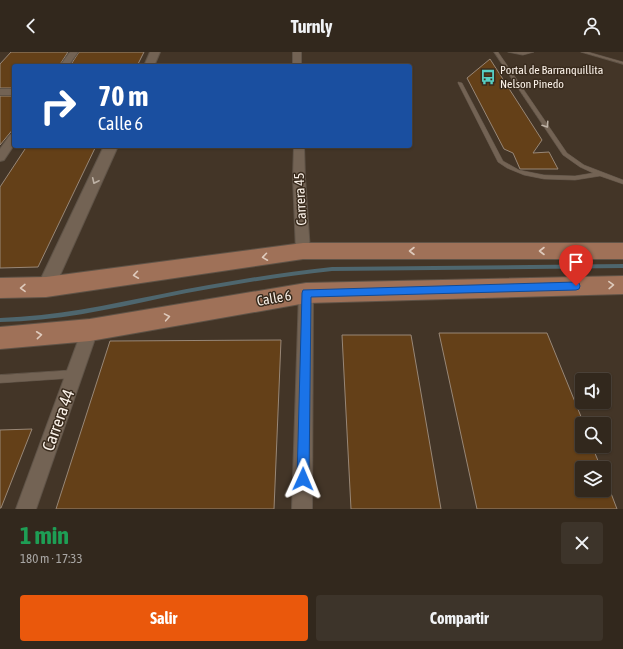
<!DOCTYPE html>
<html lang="es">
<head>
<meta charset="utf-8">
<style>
	:root { --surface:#32281d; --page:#3d342a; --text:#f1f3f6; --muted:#a8a6a4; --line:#4d443b; --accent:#ea580c }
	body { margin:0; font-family:"Asap Condensed",sans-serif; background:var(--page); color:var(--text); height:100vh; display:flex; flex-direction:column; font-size:15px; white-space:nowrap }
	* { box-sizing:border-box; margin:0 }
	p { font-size:13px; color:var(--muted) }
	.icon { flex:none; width:22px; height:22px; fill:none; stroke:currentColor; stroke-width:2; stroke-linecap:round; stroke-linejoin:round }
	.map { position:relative; height:457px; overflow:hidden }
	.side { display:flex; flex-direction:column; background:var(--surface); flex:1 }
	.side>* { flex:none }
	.guide { position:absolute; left:12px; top:12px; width:400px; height:84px; border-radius:4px; box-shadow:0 1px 3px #0004,0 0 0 1px var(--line); background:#1a4fa0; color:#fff; overflow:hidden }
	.tools { position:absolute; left:575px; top:321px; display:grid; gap:8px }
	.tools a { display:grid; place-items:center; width:36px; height:36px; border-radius:4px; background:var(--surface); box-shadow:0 1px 3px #0004,0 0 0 1px var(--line); font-size:20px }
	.pin { position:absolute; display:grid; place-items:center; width:34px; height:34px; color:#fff; margin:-41px -17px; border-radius:50% 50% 50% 0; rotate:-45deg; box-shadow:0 0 4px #0007 }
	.pin .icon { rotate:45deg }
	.me { position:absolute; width:44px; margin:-22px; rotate:1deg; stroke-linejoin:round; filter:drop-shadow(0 0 3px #0008) }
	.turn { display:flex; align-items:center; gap:14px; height:84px; padding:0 20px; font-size:18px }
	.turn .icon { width:52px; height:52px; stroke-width:2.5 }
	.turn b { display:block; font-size:28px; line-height:34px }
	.round { display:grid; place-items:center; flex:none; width:42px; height:42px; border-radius:4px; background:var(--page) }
	.overview { display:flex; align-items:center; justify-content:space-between; height:68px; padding:0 20px }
	h1 { font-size:24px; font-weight:700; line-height:30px; color:#1e9e55 }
	.primary-button { display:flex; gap:8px; margin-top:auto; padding:8px 20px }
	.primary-button a { flex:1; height:46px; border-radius:4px; background:var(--accent); color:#fff; font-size:16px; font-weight:700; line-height:46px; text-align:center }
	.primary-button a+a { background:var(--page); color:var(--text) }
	header { display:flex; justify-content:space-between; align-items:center; height:52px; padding:0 20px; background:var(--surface); font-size:18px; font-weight:700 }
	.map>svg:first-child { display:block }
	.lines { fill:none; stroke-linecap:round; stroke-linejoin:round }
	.stream { fill:#4e666e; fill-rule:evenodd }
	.building { fill:#644018; stroke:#988777 }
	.service-casing { stroke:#5f5347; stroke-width:1 }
	.minor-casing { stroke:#5f5347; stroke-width:2 }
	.tertiary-casing { stroke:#5f5347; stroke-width:2 }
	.primary-casing { stroke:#5f5347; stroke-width:2 }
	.service { fill:#736354; fill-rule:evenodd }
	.minor { fill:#736354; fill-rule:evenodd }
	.tertiary { fill:#736354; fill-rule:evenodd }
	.primary { fill:#9f7158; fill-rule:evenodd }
	.oneway { stroke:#bdb1a5 }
	.oneway2 { stroke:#decabc }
	.route { fill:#1a73e8; stroke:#114b97 }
	.labels { text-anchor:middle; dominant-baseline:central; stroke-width:3; stroke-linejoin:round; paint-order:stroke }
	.far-poi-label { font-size:12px; fill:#f9f0e7; stroke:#392b1d; text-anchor:start }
	.street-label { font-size:14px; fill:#f9f0e7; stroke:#392b1d }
	.near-street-label { font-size:17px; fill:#f9f0e7; stroke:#392b1d }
</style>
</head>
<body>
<header><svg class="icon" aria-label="back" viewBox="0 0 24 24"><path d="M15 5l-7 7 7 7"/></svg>Turnly<svg class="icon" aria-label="person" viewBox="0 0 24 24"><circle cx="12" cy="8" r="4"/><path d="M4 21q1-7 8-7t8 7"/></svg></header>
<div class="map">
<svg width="623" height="457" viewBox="0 0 623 457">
	<rect width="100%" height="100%" fill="#433527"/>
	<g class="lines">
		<path class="stream" d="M623,212V216L332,219C275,225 218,235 162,246C107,258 56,269 0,270V266C56,264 107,253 162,242C218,231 275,221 332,215Z"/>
	</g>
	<g class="building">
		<polygon points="11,0 68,0 59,14 14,14 14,36 0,36 0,12"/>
		<polygon points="79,0 144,0 137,14 70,14"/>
		<polygon points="490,7 542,88 533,101 549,100 558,117 520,117 513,101 504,97 467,26"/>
		<polygon points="0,44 14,44 14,76 0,93"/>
		<polygon points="27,94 96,94 38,215 0,216 0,135"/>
		<polygon points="439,281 547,281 584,372 582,372 582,394 592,394 601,416 582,416 582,438 604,438 604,423 617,457 477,457"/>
		<polygon points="342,283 411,283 441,457 351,457"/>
		<polygon points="281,288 274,457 56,457 110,289"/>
		<polygon points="32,377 1,456 0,456 0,378"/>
	</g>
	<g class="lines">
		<g class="service-casing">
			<g id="service">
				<polygon points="494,0 498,0 567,101 584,113 623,128 623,132 600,124 575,128 544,127 524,123 507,116 498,110 458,31 458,30 462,31 503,109 519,118 544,123 575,124 593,121 580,115 563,103"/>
				<polygon points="508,0 534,0 523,3"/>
				<polygon points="581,0 588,0 623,10 623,12"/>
				<polygon points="74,318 77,319 78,322 77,325 74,326 0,331 0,323"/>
			</g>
		</g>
		<g class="minor-casing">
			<g id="minor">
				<polygon points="70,0 78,0 68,14 60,14"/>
				<rect x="293" y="0" width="8" height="14"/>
				<rect x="0" y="37" width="14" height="6"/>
				<polygon points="14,82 14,93 4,108 0,109 0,97 10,83"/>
				<polygon points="294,94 304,94 305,126 310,199 308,203 303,204 298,203 296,199 293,126"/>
				<polygon points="306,235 311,237 313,241 312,457 292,457 299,241 301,237"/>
				<polygon points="90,271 95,273 98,278 36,457 16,457 82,278 85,273"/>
			</g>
		</g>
		<g class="tertiary-casing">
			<g id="tertiary">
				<polygon points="150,0 160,0 154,14 144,14"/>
				<polygon points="104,94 118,94 52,241 46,243 40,241 37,235"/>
			</g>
		</g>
		<g class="primary-casing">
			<g id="primary">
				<polygon points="303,191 623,191 623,207 303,207 46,245 0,246 0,226 46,225"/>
				<polygon points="623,224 623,242 306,251 90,289 0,297 0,275 90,267 306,231"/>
			</g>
		</g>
		<use href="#service" class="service"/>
		<use href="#minor" class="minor"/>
		<use href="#tertiary" class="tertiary"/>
		<use href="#primary" class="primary"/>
	</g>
	<defs><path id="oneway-chevron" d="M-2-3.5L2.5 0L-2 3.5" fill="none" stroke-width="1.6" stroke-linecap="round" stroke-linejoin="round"/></defs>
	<g class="oneway">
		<use href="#oneway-chevron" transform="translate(546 73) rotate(56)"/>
		<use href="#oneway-chevron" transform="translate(95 129) rotate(115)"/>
	</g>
	<g class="oneway2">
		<use href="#oneway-chevron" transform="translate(412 199) rotate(180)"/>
		<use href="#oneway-chevron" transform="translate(542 199) rotate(180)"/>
		<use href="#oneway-chevron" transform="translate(265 205) rotate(172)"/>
		<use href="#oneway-chevron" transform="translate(136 223) rotate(172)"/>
		<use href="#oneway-chevron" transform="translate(611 233) rotate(-2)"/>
		<use href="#oneway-chevron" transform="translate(23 236) rotate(179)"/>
		<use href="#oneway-chevron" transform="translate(167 265) rotate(-10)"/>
		<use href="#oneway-chevron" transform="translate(39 283) rotate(-6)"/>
	</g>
	<polygon class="route" points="576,230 579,231 580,234 579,237 576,238 311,245 309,427 307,431 303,433 299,431 297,427 302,241 303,238"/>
	<defs>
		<g id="bus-bare" transform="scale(1.2)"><path d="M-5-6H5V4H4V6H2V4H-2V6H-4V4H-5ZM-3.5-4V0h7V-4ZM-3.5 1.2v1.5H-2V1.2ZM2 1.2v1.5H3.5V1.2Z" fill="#57cec2" stroke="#392b1d" stroke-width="2.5" paint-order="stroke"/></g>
	</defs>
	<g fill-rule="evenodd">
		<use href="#bus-bare" x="488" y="25"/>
	</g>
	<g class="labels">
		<g class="far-poi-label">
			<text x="500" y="18">Portal de Barranquillita<tspan x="500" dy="14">Nelson Pinedo</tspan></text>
		</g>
		<g class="street-label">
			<text transform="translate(300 147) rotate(-93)">Carrera 45</text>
			<text transform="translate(274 246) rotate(-10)">Calle 6</text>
		</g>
		<g class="near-street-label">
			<text transform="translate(58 368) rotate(-70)">Carrera 44</text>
		</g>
	</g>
</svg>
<div class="tools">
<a><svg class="icon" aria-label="sound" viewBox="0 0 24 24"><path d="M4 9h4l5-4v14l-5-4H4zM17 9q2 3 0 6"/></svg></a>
<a><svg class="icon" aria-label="search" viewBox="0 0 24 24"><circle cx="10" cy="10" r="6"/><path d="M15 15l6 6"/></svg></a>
<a><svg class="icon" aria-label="layers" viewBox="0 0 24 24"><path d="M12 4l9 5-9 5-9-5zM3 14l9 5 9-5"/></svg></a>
</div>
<div class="pin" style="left:576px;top:234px;background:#d93025"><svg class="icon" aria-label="arrive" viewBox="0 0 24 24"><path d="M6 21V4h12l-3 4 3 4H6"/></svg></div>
<svg class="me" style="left:303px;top:427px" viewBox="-20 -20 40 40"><path d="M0-17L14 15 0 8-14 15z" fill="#1a73e8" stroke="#fff" stroke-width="4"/></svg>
<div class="guide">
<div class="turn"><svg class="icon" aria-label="right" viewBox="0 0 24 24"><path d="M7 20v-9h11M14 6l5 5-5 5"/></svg><div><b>70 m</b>Calle 6</div></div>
</div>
</div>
<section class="side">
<div class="overview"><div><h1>1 min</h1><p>180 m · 17:33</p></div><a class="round"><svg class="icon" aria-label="close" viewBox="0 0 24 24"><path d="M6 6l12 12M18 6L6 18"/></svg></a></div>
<div class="primary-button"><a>Salir</a><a>Compartir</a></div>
</section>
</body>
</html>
